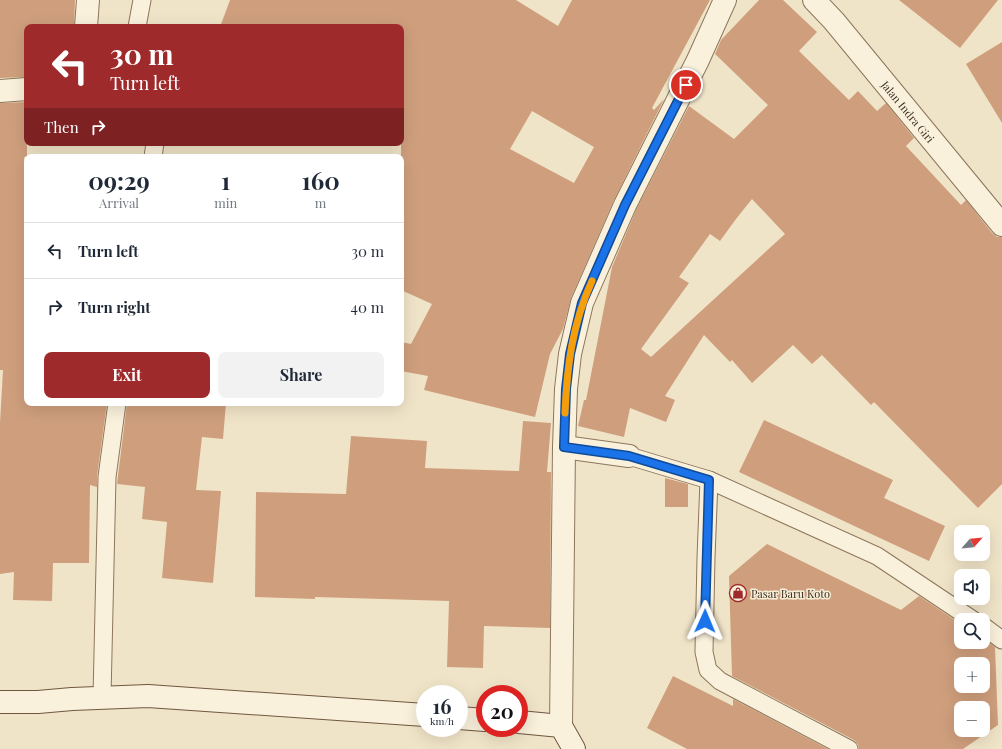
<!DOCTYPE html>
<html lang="en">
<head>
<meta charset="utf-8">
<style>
	:root { --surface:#fff; --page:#f2f2f3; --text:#1f2937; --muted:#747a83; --line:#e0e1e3; --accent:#9e2a2b }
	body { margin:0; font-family:"Playfair Display",serif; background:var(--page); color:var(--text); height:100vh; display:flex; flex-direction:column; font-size:15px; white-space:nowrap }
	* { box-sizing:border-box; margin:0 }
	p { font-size:13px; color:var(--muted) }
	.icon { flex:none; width:22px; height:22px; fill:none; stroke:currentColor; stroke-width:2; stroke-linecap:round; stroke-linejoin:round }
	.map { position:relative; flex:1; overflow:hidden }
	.drawer { position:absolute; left:24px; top:154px; width:380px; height:252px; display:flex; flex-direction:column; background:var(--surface); border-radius:8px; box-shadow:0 4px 16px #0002 }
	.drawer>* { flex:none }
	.banner { position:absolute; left:24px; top:24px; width:380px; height:122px; border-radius:8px; box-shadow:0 4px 16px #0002; background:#9e2a2b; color:#fff; overflow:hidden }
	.needle { width:26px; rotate:63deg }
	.tools { position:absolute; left:954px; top:525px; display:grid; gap:8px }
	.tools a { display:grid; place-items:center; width:36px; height:36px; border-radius:8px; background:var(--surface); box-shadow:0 4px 16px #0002; font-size:20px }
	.speed { position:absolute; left:416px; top:685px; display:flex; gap:8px; font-size:20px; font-weight:700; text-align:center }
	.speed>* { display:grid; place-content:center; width:52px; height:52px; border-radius:50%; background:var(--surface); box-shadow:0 4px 16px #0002; line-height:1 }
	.speed small { font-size:10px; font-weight:400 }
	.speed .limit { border:6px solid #d22; background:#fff; color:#111 }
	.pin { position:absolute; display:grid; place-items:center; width:34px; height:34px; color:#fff; margin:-17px; border:2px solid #fff; border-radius:50%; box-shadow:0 1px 4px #0007 }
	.me { position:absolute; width:44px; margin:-22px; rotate:1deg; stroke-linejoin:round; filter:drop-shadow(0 0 3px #0008) }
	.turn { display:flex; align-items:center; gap:14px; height:84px; padding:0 20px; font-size:18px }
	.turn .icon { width:52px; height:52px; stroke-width:2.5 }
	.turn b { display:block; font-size:28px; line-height:34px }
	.then { display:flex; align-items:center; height:38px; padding:0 20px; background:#0003; gap:8px; font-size:15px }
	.eta { display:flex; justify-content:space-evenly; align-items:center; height:68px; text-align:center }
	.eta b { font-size:24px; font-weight:700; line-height:28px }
	.primary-button { display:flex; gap:8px; margin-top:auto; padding:8px 20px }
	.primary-button a { flex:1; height:46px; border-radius:8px; background:var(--accent); color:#fff; font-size:16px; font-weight:700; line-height:46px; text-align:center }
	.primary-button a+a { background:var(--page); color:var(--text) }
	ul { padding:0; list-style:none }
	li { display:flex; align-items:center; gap:12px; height:56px; padding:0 20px; border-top:1px solid var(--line) }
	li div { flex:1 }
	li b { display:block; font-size:15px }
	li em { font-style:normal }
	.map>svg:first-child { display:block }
	.building { fill:#cf9f7d; fill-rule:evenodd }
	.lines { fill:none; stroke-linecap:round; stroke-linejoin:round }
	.service-casing { stroke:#8d765c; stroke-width:19 }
	.minor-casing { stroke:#8d765c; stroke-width:24 }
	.tertiary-casing { stroke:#8d765c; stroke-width:24 }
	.secondary-casing { stroke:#6f573f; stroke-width:24 }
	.service { stroke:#faf1dc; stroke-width:17 }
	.minor { stroke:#faf1dc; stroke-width:22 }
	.tertiary { stroke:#faf1dc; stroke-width:22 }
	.secondary { stroke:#faf1dc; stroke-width:22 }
	.route-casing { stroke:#114b97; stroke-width:10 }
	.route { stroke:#1a73e8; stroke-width:7 }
	.slow { stroke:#f59e0b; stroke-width:7 }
	.labels { text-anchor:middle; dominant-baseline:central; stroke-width:3; stroke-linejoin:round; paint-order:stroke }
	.street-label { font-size:11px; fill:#3d2e20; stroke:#f7eed8 }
	.poi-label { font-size:11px; fill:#3d2e20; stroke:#f7eed8; text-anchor:start }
</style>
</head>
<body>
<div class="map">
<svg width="1002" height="749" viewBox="0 0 1002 749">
	<rect width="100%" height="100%" fill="#f0e4c8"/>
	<g class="building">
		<polygon points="0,0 75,0 74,27 27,27 27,77 0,78"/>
		<path d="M230,0H516L558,26L572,0H710L652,108L654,110L664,99L614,200L571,298L563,329L550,354L535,417L424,390L428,376L401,371V342L411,344L432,304L401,290V27H220ZM532,111L594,147L574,183L510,149Z"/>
		<path d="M759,0H783L817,32L799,51L849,100L858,91L877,111L886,103L914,138L906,146L961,205L966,200L992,233L997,237H1002V484L978,508L874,402L871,405L822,355L812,364L793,345L752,383L732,360L730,362L704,335L665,396L675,400L666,422L630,408L624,437L578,426L584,400H586L612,267L636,210L689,106L734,139L768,105L715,54L721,40ZM752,199L785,234L651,357L641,349L689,283L679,277L710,234L720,241L736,219Z"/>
		<polygon points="899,0 998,0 960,48"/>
		<polygon points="1002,42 1002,123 966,64"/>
		<polygon points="27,102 27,157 24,157 27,176 27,403 107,403 97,476 97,487 90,485 89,563 53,563 52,601 13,600 14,572 0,574 0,423 3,370 0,370 0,103"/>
		<polygon points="127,403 226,403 223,439 202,437 196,490 221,491 213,583 162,578 167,522 142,519 145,487 117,484"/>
		<polygon points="764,420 893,480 884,498 945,526 929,561 739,472"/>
		<polygon points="523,421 551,423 547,472 551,472 550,628 484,626 483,668 447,667 449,601 315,597 315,599 255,597 256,492 346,494 351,436 427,441 425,468 519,471"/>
		<polygon points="665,478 688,484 688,507 665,507"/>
		<path d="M767,544L901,610L919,596L961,624V642H983V638L995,647L998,725L963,749H859L858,744L854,740L732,676L729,576ZM961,664H983V686H961ZM961,708H983V730H961Z"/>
		<polygon points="673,676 733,706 733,699 828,749 687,749 647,728"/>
	</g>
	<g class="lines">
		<g class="service-casing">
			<g id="service">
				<polyline points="137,27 142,0"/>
				<polyline points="153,157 155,143"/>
				<polyline points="629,456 709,480 877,556 973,620"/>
				<polyline points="709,480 706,558 704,652 708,670 720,681 849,749"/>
				<polyline points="983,626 1002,640"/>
				<polyline points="102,697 107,477 117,403"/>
			</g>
		</g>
		<g class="minor-casing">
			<g id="minor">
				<polyline points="86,27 88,0"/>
				<polyline points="0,91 27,89"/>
				<polyline points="564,447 629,456"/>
				<polyline points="561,726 564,447 566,389 570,354 582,303 625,205 698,60 725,0"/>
			</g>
		</g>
		<g class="tertiary-casing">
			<g id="tertiary">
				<path id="s1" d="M814,0L834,21L1002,225"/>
			</g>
		</g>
		<g class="secondary-casing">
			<g id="secondary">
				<polyline points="0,702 38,702 72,699 148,696 425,715"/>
				<polyline points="459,718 485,720"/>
				<polyline points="519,722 561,726 574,749"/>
			</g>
		</g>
		<use href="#service" class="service"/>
		<use href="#minor" class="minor"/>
		<use href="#tertiary" class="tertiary"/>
		<use href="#secondary" class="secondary"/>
	</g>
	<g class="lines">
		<g class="route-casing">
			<polyline id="route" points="686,85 625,205 582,303 570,354 566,389 564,447 629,456 709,480 705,621"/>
		</g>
		<use href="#route" class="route"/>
		<path class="slow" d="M565,413C567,366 572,325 592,281"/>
	</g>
	<defs>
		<g id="shop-ring" transform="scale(0.9)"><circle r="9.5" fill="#f7eed8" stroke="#9e2a2b" stroke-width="1.5"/><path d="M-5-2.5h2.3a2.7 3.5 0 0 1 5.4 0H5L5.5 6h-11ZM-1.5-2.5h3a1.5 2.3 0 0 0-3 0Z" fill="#9e2a2b"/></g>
	</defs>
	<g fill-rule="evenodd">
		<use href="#shop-ring" x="738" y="593"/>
	</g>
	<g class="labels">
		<g class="street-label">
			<text stroke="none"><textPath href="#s1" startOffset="146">Jalan Indra Giri</textPath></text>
		</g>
		<g class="poi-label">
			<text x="751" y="593">Pasar Baru Koto</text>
		</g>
	</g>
</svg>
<div class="tools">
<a><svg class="needle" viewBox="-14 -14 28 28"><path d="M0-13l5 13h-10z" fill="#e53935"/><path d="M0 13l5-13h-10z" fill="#747a83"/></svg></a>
<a><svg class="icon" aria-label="sound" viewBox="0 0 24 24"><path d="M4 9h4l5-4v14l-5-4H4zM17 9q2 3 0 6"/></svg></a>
<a><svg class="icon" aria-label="search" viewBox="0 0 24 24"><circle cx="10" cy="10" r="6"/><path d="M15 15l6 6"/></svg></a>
<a>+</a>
<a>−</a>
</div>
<div class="speed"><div>16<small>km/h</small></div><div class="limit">20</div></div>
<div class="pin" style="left:686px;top:85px;background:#d93025"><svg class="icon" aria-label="arrive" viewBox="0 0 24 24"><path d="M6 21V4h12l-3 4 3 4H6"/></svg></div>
<svg class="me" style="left:705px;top:621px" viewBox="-20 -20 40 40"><path d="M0-17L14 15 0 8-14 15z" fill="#1a73e8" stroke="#fff" stroke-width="4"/></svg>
<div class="banner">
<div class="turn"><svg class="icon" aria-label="left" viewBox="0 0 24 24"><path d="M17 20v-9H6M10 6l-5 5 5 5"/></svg><div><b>30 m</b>Turn left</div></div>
<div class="then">Then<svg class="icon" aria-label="right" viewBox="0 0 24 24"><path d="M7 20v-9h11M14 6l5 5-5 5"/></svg></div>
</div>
<section class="drawer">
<div class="eta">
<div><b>09:29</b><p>Arrival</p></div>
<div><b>1</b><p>min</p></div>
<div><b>160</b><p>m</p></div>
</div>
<ul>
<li><svg class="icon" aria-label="left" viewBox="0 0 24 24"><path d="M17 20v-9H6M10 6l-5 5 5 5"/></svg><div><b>Turn left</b></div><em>30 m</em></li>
<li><svg class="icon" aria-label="right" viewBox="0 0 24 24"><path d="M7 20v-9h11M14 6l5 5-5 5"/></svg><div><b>Turn right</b></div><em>40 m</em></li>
</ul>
<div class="primary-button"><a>Exit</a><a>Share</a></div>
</section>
</div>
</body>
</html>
